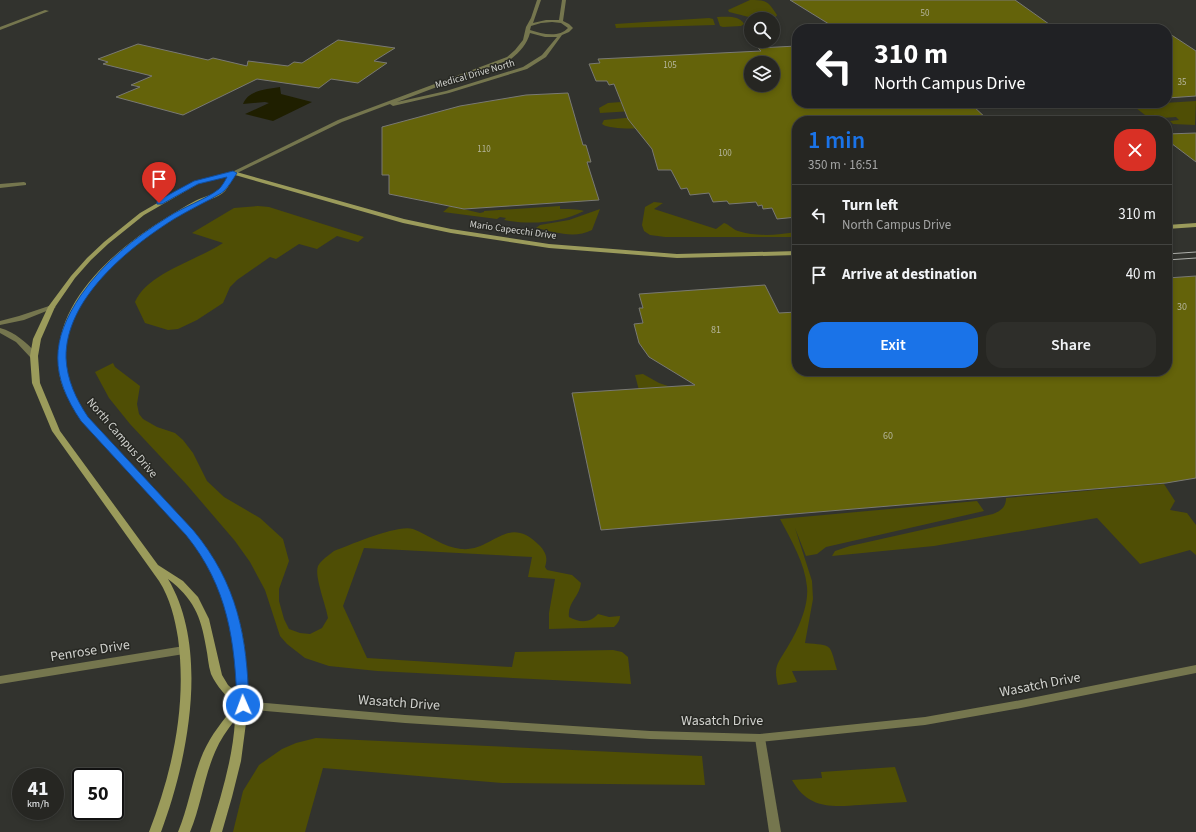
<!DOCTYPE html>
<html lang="en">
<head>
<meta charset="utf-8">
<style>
	:root { --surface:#262622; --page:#2e2e2a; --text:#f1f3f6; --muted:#a4a5a5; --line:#424340; --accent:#1a73e8 }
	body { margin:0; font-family:"Source Sans 3",sans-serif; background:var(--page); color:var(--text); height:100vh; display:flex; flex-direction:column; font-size:15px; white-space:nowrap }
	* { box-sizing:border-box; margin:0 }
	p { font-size:13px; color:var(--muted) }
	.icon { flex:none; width:22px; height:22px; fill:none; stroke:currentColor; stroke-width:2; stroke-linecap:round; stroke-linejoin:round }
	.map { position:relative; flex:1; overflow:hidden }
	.details { position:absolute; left:792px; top:116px; width:380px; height:260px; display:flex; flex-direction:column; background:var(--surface); border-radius:16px; box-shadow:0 2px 6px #0003,0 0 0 1px var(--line) }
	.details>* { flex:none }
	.guide { position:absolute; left:792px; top:24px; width:380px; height:84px; border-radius:16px; box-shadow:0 2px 6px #0003,0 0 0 1px var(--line); background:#202124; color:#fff; overflow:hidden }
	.controls { position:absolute; left:744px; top:12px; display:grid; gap:8px }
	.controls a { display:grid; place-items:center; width:36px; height:36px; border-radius:50%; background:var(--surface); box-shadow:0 2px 6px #0003,0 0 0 1px var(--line); font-size:20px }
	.speed { position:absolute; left:12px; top:768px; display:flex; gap:8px; font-size:20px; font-weight:700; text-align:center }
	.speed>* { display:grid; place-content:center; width:52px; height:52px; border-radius:50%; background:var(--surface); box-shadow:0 2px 6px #0003,0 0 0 1px var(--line); line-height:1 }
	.speed small { font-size:10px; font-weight:400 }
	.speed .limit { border:2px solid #111; border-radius:6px; background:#fff; color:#111 }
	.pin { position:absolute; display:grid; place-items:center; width:34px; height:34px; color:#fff; margin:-41px -17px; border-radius:50% 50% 50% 0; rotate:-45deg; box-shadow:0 0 4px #0007 }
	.pin .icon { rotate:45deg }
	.me { position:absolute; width:44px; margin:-22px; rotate:358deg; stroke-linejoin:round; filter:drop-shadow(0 0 3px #0008) }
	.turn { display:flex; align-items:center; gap:14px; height:84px; padding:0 16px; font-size:18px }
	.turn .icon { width:52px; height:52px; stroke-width:2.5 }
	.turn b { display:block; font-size:28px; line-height:34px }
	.round { display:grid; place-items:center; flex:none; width:42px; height:42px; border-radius:16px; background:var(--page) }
	.overview { display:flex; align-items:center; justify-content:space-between; height:68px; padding:0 16px }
	h1 { font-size:24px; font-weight:600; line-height:30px; color:var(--accent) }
	.action { display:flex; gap:8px; margin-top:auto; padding:8px 16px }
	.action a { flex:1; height:46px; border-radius:16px; background:var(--accent); color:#fff; font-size:16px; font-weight:600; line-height:46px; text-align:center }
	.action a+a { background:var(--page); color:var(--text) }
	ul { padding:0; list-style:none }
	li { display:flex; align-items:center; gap:12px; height:60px; padding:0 16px; border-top:1px solid var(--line) }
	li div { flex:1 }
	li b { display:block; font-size:15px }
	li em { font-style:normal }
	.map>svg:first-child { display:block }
	.green { fill:#4f4e05 }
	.water { fill:#1f1f00 }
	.building { fill:#64630a; stroke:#797974; fill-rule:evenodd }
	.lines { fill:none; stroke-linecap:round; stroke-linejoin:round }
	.minor { fill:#75764e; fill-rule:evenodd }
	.tertiary { fill:#75764e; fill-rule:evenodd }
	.secondary { fill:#9b9b5b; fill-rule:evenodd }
	.tram { stroke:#afb0ac; stroke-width:1 }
	.route { fill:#1a73e8; stroke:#114b97 }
	.labels { text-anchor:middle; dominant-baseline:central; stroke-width:3; stroke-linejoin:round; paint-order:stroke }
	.far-number-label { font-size:9px; fill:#b6b69d }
	.far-street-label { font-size:10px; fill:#d1d2ce; stroke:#282924 }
	.number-label { font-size:10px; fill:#b6b69d }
	.street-label { font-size:12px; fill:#d1d2ce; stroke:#282924 }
	.near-street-label { font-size:14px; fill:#d1d2ce; stroke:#282924 }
</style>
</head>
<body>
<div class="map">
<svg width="1196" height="832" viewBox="0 0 1196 832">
	<rect width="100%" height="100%" fill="#32332e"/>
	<g class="green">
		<path d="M750,0C767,0 768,1 777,15C772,26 740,14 729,12L728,10Z"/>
		<path d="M717,17C727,17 739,15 744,24L741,26L723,27L720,26Z"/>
		<polygon points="709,18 713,19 715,25 616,28 615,24"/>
		<polygon points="1196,101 1195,125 1173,124 1170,121 1179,120 1176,117 1162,118 1165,121 1153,121 1132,105"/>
		<polygon points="621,102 624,109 649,107 650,110 600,113 599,108 608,103"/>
		<path d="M646,116L642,128C632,129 609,129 602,124L604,120Z"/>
		<path d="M654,202L663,203L654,209L716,229L724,223C730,225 732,229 738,231C757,237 777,235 797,232V237H665L650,235L644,231L642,225L645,207Z"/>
		<path d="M258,206L269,207L364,237L358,242L337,236L317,249L299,244L276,259L270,257L237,280L230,287L223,303L197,320L178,329L168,330L145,323L135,302C147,273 198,260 223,243L192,233L234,208Z"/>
		<path d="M450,206L480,213L484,212V211L560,206V209C567,209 577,209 584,211C560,223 531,225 504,220L506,218L500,217L497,219L443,212Z"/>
		<path d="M600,209L592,230C574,239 555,232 536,228L540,225L569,220Z"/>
		<path d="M113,363L115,367L140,386L137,404L139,414L143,419L157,427L175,433L183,440L193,453L207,481L224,497L260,518L283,539L289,561L279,589V601L284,619L289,629L300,633L310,634L322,628L328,618C326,605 314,576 318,566C321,560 329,555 334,551C350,545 398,524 413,529C429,535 443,547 461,549C493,552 507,513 539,545C546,552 548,558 545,567L547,570L572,575L581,583C580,596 567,603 569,617C580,623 590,623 598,614L609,617L620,616C620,620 618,623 614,627L549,629V613L555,579L528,577L532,557L364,548L343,606L367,658L512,667L515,652L613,650L622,652L628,657L631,684L377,671L329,666L305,658L287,644L280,636L265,590L250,562L235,541L187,485L130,424L109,398L95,372Z"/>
		<polygon points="643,374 659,383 689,393 641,398 635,375"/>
		<path d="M1164,484L1175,501L1170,510L1187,513L1196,525V555L1190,550L1140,564L1097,518L934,546L832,556L835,551L850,546L993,514C1000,511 1006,508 1006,498Z"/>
		<path d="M977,501L984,511L826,547L817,554L806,556L795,528L812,581L813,599L805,643C833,646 829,642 837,670L792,671L797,682L778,685C773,666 778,663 787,648C797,632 809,607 807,587C805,563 791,540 780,519Z"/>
		<polygon points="316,738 702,756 705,785 502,783 323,768 305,832 233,832 243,791 259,765 282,749 296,743"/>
		<path d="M895,767L907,802C891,803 875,804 860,805C831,807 808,809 792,780L822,778L821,772Z"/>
	</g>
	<path class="water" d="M280,87L281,94L312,102L273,121L245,114L269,103L265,102L243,104C248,90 267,89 280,87Z"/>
	<g class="building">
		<polygon points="790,0 1015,0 1056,29 837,29"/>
		<polygon points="1167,32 1196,51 1196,96 1167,98"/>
		<polygon points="338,40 395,48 374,61 387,63 358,83 331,79 319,88 257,79 183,115 116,97 140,87 131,85 152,76 103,64 108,62 98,59 138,44 208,60 213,58 247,66 248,61 288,66 294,62 302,63"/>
		<path d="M797,46V103H970L989,121H797V217L777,219L772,208L763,209L762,205L758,206L756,202L729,204L727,201L713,202L709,193L690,195L687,188L681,189L671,170H658L652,149L628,119L614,84L609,85L607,81H596L589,64L600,63L598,59L761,51L758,48ZM751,63H773V85H751Z"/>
		<polygon points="568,93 583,145 586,145 591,162 587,162 599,200 464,209 389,194 389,175 382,175 382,127 460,106 526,95"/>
		<polygon points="1196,133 1196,162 1167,140 1167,134"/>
		<polygon points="1196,276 1196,478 1166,483 601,530 572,393 695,385 649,357 639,343 634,324 643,323 639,308 643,308 639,294 765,285 779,313 797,312 797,371 1167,371 1167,278"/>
	</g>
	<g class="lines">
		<g class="minor">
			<polygon points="45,10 49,11 0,30 0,27"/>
			<polygon points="24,182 26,183 26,185 0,188 0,184"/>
			<polygon points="52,305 56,307 54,308 24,320 0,325 0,321 19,316"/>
			<path d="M0,328C15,332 27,343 37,354L38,356L37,358H31L16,342L0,333Z"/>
			<polygon points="184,646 188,647 189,650 188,653 184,654 0,684 0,676"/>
			<polygon points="760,734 764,735 765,738 781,832 769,832 755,738 756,735"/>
		</g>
		<g class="tertiary">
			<path d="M537,0H541L533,23L546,20H559L562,0H566L563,21L569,24L573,28L569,32L562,35L546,57L527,69L449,93L393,106L390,104L342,122L235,174L230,173L338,120L507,57L515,50L523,40L526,27L531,18ZM552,22L561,23L568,28C559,38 542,34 530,30L531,26L541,23ZM530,33L545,37H557L542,55L523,67L446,91L397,102L511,59C520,52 527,44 530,33Z"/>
			<polygon points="1196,665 1196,673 1021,708 925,725 760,742 650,739 405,723 243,709 239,708 238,705 239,702 243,701 405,715 650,731 760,734 925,717 1021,700"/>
		</g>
		<g class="secondary">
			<path d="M233,171L404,219L451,229L549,244L677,254L797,251V255L677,258L549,248L451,233L403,223L235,175C232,180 229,186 225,191C218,198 206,200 198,204C188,210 179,216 169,222C120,253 54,308 67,374C70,390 79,404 88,418L195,533C222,566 240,608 245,650C246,662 247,675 247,687C247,693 245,700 248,705L246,708V723L241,761L232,797L222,832H210C221,796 233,758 235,720C227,730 220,740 215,752C204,777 201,806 190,832H178C189,806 192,779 203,753C211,735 223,720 236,705C226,696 217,687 211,674C208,665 208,656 206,647C201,616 193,598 168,579C210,649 188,760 161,832H149C173,770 187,705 178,638C175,619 170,598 159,581L52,431L32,383L30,356L33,339L48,307L71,276L87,258L104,242L140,213L194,182ZM228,176C226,180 224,185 220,189C213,195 203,197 195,201C185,206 176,212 166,218C114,250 50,304 59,372C61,389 72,405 81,419L188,537C223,580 240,638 237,693L228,685L222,675L209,619L198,597L183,581L158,565L60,431L40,383L38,356L41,339L55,307L75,278L91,260L108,244L144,215L198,184Z"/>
			<polygon points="1196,223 1196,227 1167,229 1167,225"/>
		</g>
		<g class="tram">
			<polyline points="1167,254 1196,252"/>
			<polyline points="1167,260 1196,258"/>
		</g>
	</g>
	<path class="route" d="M233,171L237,173C233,179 229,186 224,191C221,194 215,196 211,199C199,205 186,212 174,219C128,248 65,299 66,358C67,380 76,399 88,417L193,530C238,584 247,637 249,705L247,708L243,709L238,708L237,705C235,641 228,587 186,535L81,421C50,375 50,341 81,295C104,262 134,238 168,217C183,207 205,200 219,189C222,186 225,181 227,177L198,184L162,204H157V201L194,181Z"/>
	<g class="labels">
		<g class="far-number-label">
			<text x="925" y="13">50</text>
			<text x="670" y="65">105</text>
			<text x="1182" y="82">35</text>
			<text x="484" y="149">110</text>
			<text x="725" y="153">100</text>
		</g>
		<g class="far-street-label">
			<text transform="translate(475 74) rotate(-16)">Medical Drive North</text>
			<text transform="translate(513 230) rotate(8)">Mario Capecchi Drive</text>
		</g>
		<g class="number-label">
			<text x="1182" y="307">30</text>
			<text x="716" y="330">81</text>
			<text x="888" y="436">60</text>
		</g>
		<g class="street-label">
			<text transform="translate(122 438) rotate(49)">North Campus Drive</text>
		</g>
		<g class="near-street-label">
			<text transform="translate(90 651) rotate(-9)">Penrose Drive</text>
			<text transform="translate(1040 685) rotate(-11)">Wasatch Drive</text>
			<text transform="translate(399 703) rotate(4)">Wasatch Drive</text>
			<text x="722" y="721">Wasatch Drive</text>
		</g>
	</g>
</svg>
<div class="controls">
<a><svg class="icon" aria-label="search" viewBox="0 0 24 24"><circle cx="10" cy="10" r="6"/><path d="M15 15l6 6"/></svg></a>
<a><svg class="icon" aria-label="layers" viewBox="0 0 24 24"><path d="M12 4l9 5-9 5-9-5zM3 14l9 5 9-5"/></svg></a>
</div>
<div class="speed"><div>41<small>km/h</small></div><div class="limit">50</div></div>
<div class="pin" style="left:159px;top:203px;background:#d93025"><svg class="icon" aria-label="arrive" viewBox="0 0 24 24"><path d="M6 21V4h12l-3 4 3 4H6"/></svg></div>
<svg class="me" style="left:243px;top:705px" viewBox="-20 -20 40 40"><circle r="17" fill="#1a73e8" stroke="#fff" stroke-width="3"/><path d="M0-11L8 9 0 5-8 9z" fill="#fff"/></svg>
<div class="guide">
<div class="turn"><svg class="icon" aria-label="left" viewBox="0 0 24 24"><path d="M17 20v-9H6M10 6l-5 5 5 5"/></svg><div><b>310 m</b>North Campus Drive</div></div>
</div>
<section class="details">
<div class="overview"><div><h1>1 min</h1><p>350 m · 16:51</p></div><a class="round" style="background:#d93025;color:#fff"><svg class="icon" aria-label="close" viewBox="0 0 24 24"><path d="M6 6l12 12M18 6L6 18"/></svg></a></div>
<ul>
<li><svg class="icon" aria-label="left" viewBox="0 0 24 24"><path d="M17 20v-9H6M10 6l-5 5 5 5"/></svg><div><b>Turn left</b><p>North Campus Drive</p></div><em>310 m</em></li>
<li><svg class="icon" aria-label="arrive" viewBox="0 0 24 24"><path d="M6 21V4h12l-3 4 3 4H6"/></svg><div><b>Arrive at destination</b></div><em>40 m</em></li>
</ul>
<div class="action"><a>Exit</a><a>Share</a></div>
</section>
</div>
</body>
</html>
